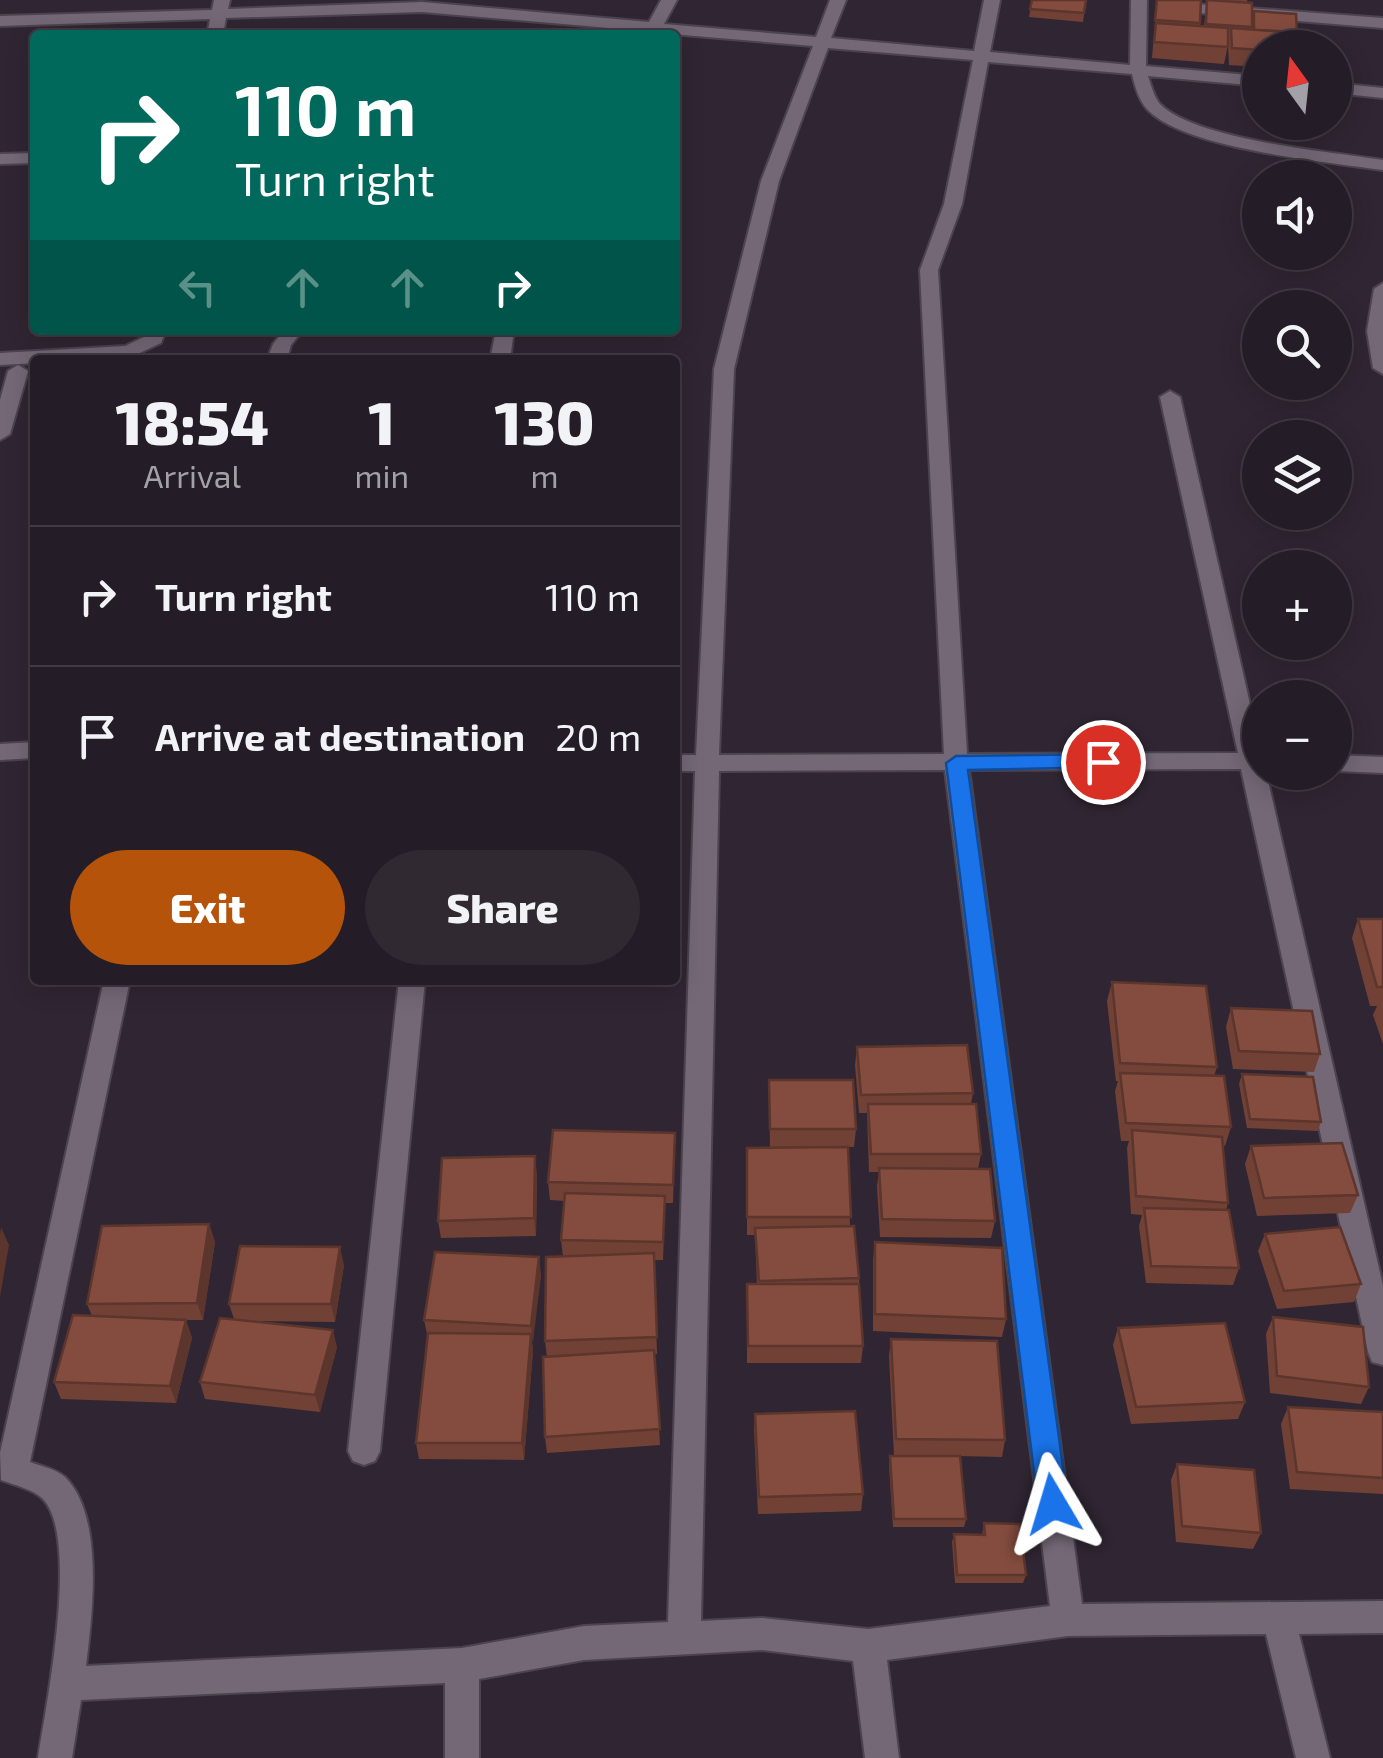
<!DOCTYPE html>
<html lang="en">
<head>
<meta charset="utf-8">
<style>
	:root { --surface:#241c26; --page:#302932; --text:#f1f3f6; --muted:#a3a1a7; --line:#413a43; --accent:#b45309 }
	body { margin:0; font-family:"Exo 2",sans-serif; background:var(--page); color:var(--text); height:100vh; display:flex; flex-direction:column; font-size:38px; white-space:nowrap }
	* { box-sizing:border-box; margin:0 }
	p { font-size:32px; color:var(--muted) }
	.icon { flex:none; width:55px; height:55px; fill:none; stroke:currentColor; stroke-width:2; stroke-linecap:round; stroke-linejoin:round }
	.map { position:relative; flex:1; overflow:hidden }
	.side { position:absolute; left:30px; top:355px; width:650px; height:630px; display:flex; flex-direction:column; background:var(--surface); border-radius:10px; box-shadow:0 5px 25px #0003,0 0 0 2px var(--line) }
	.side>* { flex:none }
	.banner { position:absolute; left:30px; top:30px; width:650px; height:305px; border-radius:10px; box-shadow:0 5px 25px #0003,0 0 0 2px var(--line); background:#00695c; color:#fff; overflow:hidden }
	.needle { width:65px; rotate:345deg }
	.buttons { position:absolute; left:1242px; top:30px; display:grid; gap:20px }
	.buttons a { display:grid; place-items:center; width:110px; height:110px; border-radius:50%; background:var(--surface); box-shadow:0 5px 25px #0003,0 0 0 2px var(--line); font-size:50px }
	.pin { position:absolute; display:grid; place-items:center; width:85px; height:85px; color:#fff; margin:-42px; border:5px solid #fff; border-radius:50%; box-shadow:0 2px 10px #0007 }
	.me { position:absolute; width:110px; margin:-55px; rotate:353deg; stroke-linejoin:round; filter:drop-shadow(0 0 8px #0008) }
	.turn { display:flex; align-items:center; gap:35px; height:210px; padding:0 40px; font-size:45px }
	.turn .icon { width:130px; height:130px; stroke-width:2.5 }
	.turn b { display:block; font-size:70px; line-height:85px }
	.lanes { display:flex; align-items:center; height:95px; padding:0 40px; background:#0003; justify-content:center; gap:50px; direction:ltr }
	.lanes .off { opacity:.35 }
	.eta { display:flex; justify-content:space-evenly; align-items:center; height:170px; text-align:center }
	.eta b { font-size:60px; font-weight:800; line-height:70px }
	.button { display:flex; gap:20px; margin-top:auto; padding:20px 40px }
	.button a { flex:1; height:115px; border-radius:60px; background:var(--accent); color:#fff; font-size:40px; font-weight:800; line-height:115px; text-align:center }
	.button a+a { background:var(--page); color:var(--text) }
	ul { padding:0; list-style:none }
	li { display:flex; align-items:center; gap:30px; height:140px; padding:0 40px; border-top:2px solid var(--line) }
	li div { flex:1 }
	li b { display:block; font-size:38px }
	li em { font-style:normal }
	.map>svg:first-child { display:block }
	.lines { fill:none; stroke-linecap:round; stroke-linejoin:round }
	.minor-casing { stroke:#4b434d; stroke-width:4 }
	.minor { fill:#746877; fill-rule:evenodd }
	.wall { fill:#724136 }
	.shaded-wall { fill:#5c352c }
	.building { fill:#844c3f; stroke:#5c352c; stroke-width:2.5 }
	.route { fill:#1a73e8; stroke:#114b97; stroke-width:2.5 }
</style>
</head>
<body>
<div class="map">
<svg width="1383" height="1758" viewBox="0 0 1383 1758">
	<rect width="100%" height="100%" fill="#302633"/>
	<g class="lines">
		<g class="minor-casing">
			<g id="minor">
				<path d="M214,0H230L228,9L422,2L649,22L661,0H677L664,24L816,37L830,0H846L831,38L974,51L984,0H1000L990,52L1130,65L1131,0H1147L1146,66L1260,76V86L1148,76C1151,85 1154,97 1160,104C1195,140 1332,152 1383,160V170C1329,162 1185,149 1148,110C1139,101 1135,87 1132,74L988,62L962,204L938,270L967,754L1238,753L1160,397L1170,391L1180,397L1260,748V772H1266L1383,1286V1365L1372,1362L1368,1352L1241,769L969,770L1082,1604L1383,1601V1633L1299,1634L1330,1758H1296L1266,1634L1068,1636L887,1660L899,1758H865L853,1661L762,1650L584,1660L479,1679V1758H445V1683L81,1700L72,1758H38C46,1706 80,1538 43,1499C33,1489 14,1485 1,1480L0,1453L104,980H130L30,1462C41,1466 56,1469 65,1477C105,1517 92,1616 86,1666L462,1648L584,1626L668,1622L695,771H675V755H696L714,369L761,181L813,46L659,33L642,35L644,31L422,12L226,18L223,35H207L210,19L0,26V16L212,10ZM828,48L973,60L944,204L920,270L944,754L719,755L734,369L779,181ZM945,770L1050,1606L868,1629L762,1618L701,1621L719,771Z"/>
				<polygon points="1168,2 1383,18 1383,28 1163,10 1160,7"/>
				<polygon points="1335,83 1383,88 1383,98 1335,93"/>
				<polygon points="35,153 35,163 0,164 0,154"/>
				<polygon points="1383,283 1383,374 1373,368 1367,331 1374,289"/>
				<polygon points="148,330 166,330 161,343 129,358 0,365 0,353 125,346 146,336"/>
				<polygon points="284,330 303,330 291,345 287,360 267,360 273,344"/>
				<polygon points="496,330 514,330 510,360 490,360"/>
				<polygon points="18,365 28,371 10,434 0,440 0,400 8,371"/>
				<polygon points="35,742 35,758 0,760 0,744"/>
				<polygon points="1335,755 1383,757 1383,773 1335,771"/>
				<polygon points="399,980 425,980 380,1451 375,1461 364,1465 353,1461 348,1451"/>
			</g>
		</g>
		<use href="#minor" class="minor"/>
	</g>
	<g class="wall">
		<polygon points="1032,0 1086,0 1083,22 1029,17"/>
		<polygon points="1157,0 1201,0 1200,26 1204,26 1207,0 1247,0 1252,18 1254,11 1260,48 1260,67 1229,65 1228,45 1224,64 1152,58"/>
		<polygon points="1358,919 1383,919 1383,1044 1373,1015 1377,1006 1370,1006 1352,938"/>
		<polygon points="1112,982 1217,1067 1214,1076 1231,1127 1225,1146 1223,1145 1228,1203 1226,1210 1239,1268 1233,1285 1146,1283 1139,1226 1142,1215 1131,1214 1127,1148 1129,1141 1121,1141 1115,1091 1118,1081 1116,1081 1107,1001"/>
		<polygon points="1231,1008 1320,1054 1314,1072 1233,1069 1226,1027"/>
		<polygon points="857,1047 973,1093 971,1104 981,1154 978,1169 995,1221 991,1238 880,1237 877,1186 879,1172 869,1172 867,1113 859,1113 855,1065"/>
		<polygon points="1242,1074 1321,1122 1318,1131 1247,1128 1239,1084"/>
		<polygon points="769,1080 856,1129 854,1147 848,1147 850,1226 859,1278 863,1346 861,1363 747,1363 747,1284 757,1284 755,1235 747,1235 747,1148 770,1147"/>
		<polygon points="675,1133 673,1203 665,1203 663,1260 654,1260 657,1354 655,1354 660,1445 547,1453 545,1437 547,1357 545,1341 563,1256 561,1240 565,1201 550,1200 548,1182"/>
		<polygon points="1251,1146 1358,1195 1350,1213 1257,1216 1245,1164"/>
		<polygon points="537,1174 536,1236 441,1238 438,1221"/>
		<polygon points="209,1224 215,1242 203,1320 186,1320 192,1338 176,1403 61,1399 54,1382 92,1316 87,1304"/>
		<polygon points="1265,1234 1361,1284 1354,1302 1277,1309 1258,1251"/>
		<polygon points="875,1242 1006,1319 1002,1337 873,1331 873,1260"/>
		<polygon points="344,1265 335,1322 250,1321 337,1347 320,1412 205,1399 200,1382 234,1319 229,1304"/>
		<polygon points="541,1275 532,1343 533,1351 524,1460 419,1459 416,1443 428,1338 424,1320"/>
		<polygon points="1273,1317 1369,1387 1361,1404 1270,1393 1266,1334"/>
		<polygon points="1118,1328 1245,1402 1238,1419 1131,1424 1113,1345"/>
		<polygon points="891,1339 1005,1440 1002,1457 960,1456 966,1519 964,1527 893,1527 889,1465 890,1456 960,1456 894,1455 889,1356"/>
		<polygon points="1288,1407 1383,1412 1383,1494 1290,1489 1281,1424"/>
		<polygon points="755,1414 863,1494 861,1511 758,1514 754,1430"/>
		<polygon points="1177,1464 1261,1533 1253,1549 1176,1542 1171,1480"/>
		<polygon points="984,1523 1026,1575 1023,1583 955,1583 952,1542 954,1534 982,1535"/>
	</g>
	<g class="shaded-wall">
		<polygon points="535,1156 537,1174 536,1236 534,1218"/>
		<polygon points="209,1224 215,1242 203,1320 197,1303"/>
		<polygon points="1,1227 9,1245 0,1297 0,1234"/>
		<polygon points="340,1247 344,1265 335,1322 331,1304"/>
		<polygon points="539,1257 541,1275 533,1343 531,1326"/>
		<polygon points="186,1320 192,1338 176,1403 170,1386"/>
		<polygon points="333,1330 337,1347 320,1412 315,1395"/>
		<polygon points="531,1334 533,1351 524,1460 522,1443"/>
	</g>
	<g class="building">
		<polygon points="1032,0 1086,0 1084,13 1030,9"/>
		<polygon points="1157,0 1201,0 1200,23 1155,20"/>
		<polygon points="1207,0 1252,3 1252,27 1206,24"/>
		<polygon points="1254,11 1296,14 1297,32 1254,30"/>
		<polygon points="1156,23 1228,28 1228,47 1154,42"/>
		<polygon points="1231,28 1302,33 1303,48 1260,48 1260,50 1232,48"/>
		<polygon points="1358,919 1383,919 1383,987 1377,987"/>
		<polygon points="1112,982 1206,986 1217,1067 1120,1063"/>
		<polygon points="1231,1008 1312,1011 1320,1054 1239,1051"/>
		<polygon points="967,1045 973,1093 861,1095 857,1047"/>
		<polygon points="1120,1073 1224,1076 1231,1127 1126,1123"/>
		<polygon points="1242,1074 1313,1077 1321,1122 1250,1119"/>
		<polygon points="769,1080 853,1080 856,1129 770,1129"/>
		<polygon points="868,1104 976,1104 981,1154 871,1154"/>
		<polygon points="553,1130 675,1133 673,1185 548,1182"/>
		<polygon points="1132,1130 1222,1137 1228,1203 1136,1196"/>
		<polygon points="1342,1143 1358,1195 1264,1198 1251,1146"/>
		<polygon points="848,1147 851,1217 747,1217 747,1148"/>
		<polygon points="535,1156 534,1218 438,1221 442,1158"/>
		<polygon points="879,1168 990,1169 995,1221 882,1219"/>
		<polygon points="565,1193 665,1196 663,1242 561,1240"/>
		<polygon points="1144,1208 1229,1210 1239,1268 1151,1266"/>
		<polygon points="209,1224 197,1303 87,1304 102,1226"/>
		<polygon points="854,1226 859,1278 759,1281 755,1228"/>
		<polygon points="1340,1227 1361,1284 1284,1291 1265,1234"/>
		<polygon points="875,1242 1002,1248 1006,1319 875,1314"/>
		<polygon points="240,1246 340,1247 331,1304 229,1304"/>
		<polygon points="435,1252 539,1257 531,1326 424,1320"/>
		<polygon points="654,1253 657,1337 545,1341 546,1257"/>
		<polygon points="747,1284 859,1284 863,1346 748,1346"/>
		<polygon points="73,1315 186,1320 170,1386 54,1382"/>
		<polygon points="1273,1317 1363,1327 1369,1387 1277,1376"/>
		<polygon points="220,1318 333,1330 315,1395 200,1382"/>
		<polygon points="1225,1323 1245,1402 1136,1407 1118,1328"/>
		<polygon points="428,1333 531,1334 522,1443 416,1443"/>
		<polygon points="891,1339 997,1341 1005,1440 896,1439"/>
		<polygon points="654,1350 660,1429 545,1437 543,1357"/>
		<polygon points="1288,1407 1383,1412 1383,1478 1297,1472"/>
		<polygon points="855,1411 863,1494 759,1497 755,1414"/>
		<polygon points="890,1456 960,1456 966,1519 894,1519"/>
		<polygon points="1177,1464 1254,1470 1261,1533 1182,1526"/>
		<polygon points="984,1523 1020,1524 1026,1575 957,1575 954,1534 985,1535"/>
	</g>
	<polygon class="route" points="1103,754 1110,756 1114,762 1110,767 968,770 1068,1504 1063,1513 1053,1517 1043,1513 1038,1504 946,763 956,756"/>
</svg>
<div class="buttons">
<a><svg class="needle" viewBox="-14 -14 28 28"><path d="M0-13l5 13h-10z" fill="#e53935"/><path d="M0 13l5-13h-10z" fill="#a3a1a7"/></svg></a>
<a><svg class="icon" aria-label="sound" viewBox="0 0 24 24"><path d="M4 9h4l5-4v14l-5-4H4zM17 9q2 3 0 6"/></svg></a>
<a><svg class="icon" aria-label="search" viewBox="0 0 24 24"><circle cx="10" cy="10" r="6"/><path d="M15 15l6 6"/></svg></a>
<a><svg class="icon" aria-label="layers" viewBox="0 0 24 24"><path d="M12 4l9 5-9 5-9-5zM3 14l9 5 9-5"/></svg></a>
<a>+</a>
<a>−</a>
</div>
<div class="pin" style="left:1103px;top:762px;background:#d93025"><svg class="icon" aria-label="arrive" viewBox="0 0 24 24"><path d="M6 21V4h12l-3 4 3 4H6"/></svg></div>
<svg class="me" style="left:1053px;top:1504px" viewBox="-20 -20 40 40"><path d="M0-17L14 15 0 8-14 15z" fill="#1a73e8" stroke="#fff" stroke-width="4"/></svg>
<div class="banner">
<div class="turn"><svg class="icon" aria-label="right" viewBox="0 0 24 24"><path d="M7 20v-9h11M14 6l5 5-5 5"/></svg><div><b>110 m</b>Turn right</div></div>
<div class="lanes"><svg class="icon off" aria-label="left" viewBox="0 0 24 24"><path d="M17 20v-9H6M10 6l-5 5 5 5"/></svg><svg class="icon off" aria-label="ahead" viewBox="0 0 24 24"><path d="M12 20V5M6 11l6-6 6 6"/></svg><svg class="icon off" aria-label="ahead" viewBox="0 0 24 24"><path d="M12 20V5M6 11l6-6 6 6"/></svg><svg class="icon" aria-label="right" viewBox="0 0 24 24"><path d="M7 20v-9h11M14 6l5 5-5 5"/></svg></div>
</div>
<section class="side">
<div class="eta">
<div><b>18:54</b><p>Arrival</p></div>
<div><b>1</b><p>min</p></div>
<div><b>130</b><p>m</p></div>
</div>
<ul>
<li><svg class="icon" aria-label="right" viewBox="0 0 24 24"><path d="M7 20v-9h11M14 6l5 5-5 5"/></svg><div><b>Turn right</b></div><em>110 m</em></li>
<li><svg class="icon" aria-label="arrive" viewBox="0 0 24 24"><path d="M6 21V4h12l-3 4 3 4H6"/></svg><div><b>Arrive at destination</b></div><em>20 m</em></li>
</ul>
<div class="button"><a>Exit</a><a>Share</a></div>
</section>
</div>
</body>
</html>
